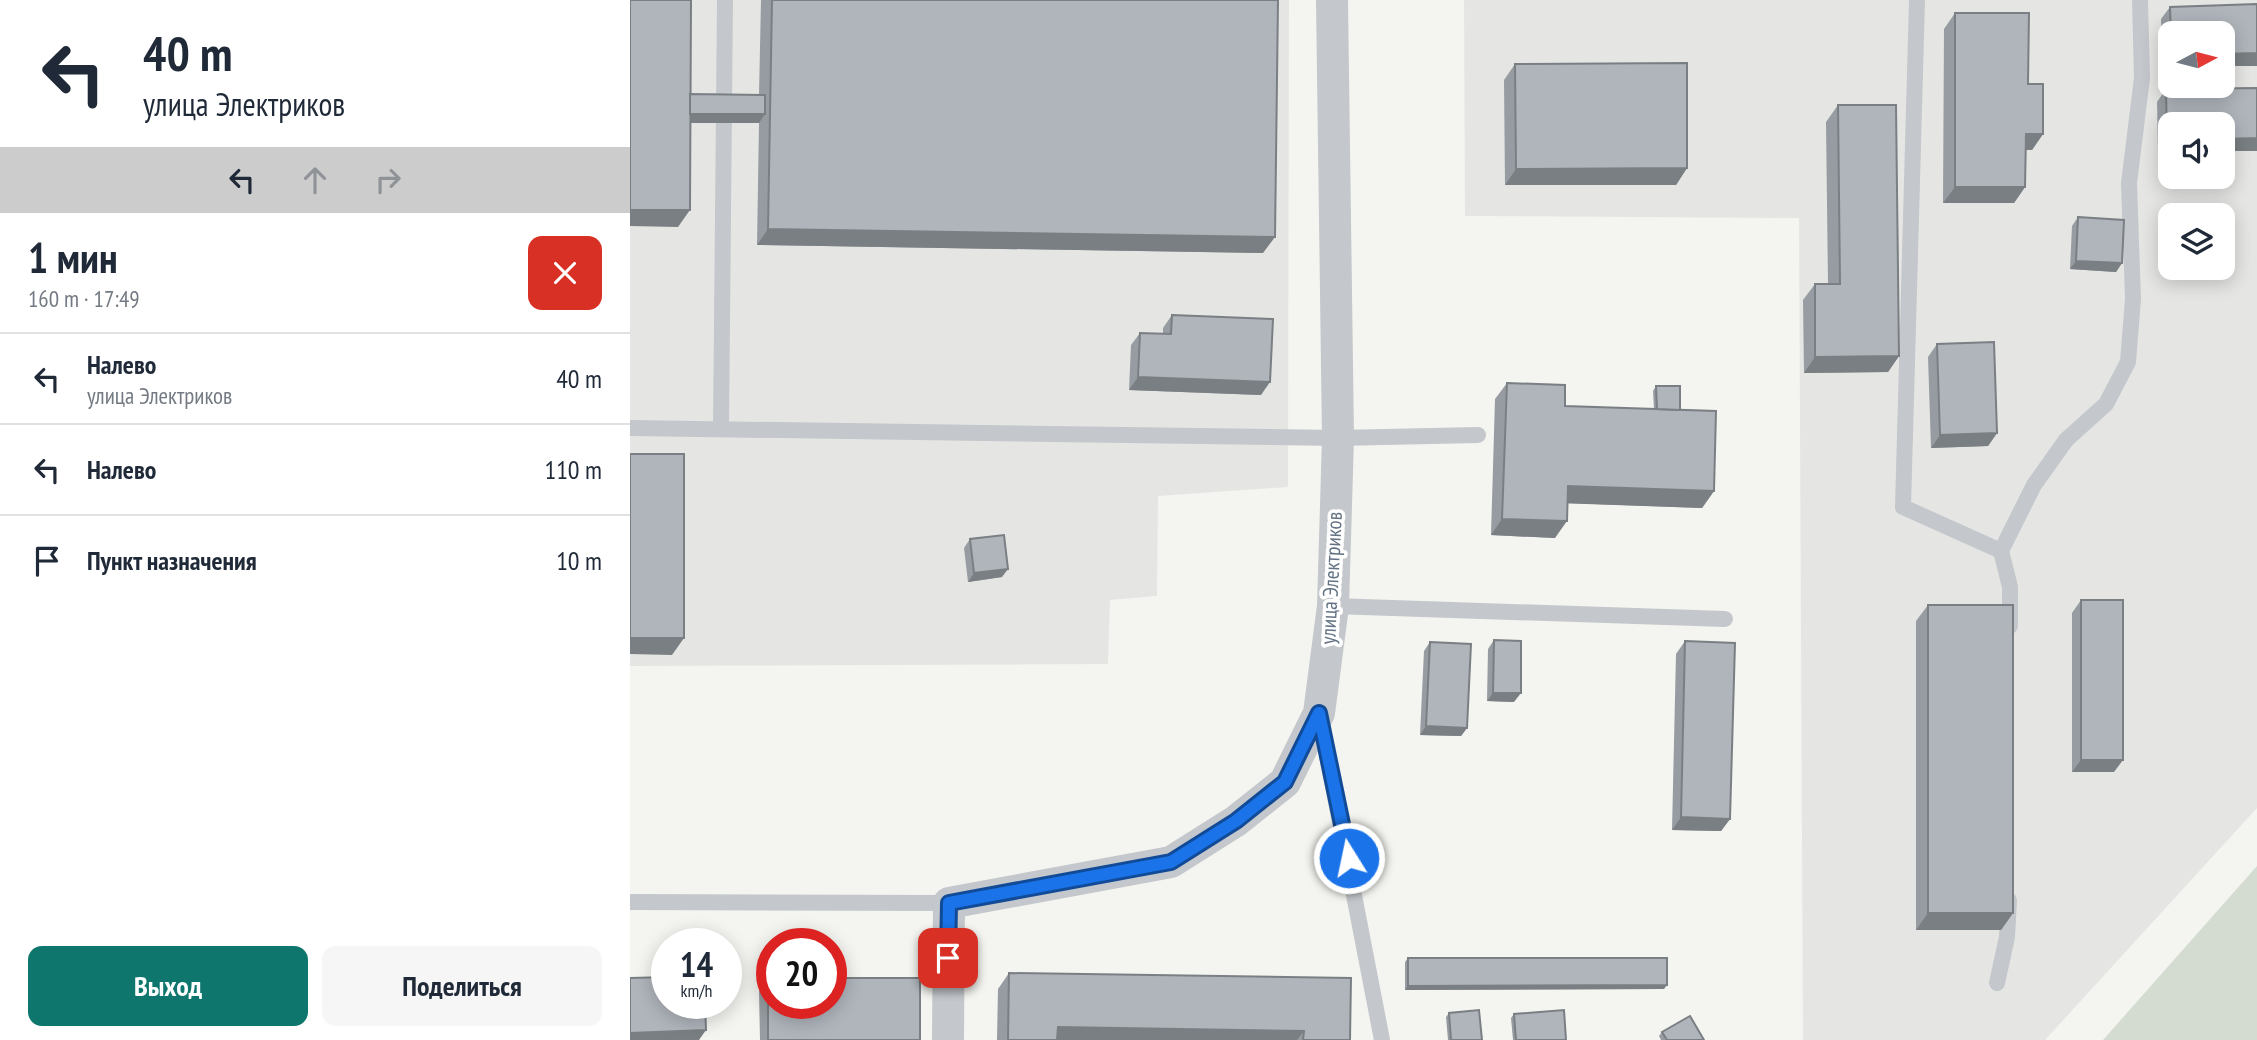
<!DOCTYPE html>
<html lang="ru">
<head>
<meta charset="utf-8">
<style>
	:root { --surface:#fff; --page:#f6f6f7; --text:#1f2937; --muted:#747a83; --line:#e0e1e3; --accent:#0f766e }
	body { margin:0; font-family:"PT Sans Narrow",sans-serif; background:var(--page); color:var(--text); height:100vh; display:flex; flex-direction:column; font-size:26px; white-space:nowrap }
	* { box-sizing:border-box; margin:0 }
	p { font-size:23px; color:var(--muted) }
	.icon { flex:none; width:38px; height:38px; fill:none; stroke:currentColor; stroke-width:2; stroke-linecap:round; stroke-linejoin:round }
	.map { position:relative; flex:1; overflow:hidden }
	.sheet { display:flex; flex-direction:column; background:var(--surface); width:630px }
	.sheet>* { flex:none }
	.guide { background:#fff; color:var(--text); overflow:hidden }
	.needle { width:46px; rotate:83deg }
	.controls { position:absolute; left:1528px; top:21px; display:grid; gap:14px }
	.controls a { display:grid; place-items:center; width:77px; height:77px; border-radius:14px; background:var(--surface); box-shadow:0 4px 18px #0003; font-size:35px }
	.speed { position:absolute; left:21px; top:928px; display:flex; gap:14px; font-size:35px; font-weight:700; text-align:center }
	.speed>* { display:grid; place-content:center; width:91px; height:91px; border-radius:50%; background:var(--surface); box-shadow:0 4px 18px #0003; line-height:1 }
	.speed small { font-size:18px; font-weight:400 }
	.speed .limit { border:10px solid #d22; background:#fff; color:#111 }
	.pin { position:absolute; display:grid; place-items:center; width:60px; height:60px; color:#fff; margin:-30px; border-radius:14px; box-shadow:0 4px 10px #0006 }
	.me { position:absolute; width:77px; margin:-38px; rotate:350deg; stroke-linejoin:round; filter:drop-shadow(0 0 5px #0008) }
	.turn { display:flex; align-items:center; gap:24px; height:147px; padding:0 28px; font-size:32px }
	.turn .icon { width:91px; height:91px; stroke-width:2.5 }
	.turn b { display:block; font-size:49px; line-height:60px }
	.lanes { display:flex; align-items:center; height:66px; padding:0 28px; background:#0003; justify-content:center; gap:35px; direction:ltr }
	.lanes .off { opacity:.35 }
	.round { display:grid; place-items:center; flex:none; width:74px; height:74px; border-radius:14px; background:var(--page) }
	.headline { display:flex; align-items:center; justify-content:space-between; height:119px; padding:0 28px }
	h1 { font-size:42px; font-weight:700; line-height:52px }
	.cta { display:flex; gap:14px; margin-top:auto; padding:14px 28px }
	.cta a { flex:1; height:80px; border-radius:14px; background:var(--accent); color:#fff; font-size:28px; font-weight:700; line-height:80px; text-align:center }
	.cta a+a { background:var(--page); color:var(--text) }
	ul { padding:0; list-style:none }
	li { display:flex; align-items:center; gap:21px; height:91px; padding:0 28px; border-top:2px solid var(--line) }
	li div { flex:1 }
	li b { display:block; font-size:26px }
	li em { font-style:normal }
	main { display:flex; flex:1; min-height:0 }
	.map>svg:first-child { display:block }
	.built { fill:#e5e6e4; fill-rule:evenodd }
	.green { fill:#d4dcd1 }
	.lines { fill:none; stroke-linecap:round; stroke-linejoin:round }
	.lane { stroke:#c4c7cb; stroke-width:16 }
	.street { stroke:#c4c7cb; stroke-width:32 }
	.wall { fill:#969ca1 }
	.shaded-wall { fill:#7a7f83 }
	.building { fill:#afb5bb; stroke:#7a7f83; stroke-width:2 }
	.route-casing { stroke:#114b97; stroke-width:18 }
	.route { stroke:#1a73e8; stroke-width:12 }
	.labels { text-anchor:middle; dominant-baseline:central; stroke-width:7; stroke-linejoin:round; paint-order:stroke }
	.street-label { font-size:21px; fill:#627183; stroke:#fff }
</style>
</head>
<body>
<main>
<section class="sheet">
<div class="guide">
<div class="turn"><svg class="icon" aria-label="left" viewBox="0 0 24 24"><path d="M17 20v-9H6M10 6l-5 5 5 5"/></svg><div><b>40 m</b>улица Электриков</div></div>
<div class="lanes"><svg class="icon" aria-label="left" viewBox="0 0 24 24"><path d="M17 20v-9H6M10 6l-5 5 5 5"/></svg><svg class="icon off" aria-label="ahead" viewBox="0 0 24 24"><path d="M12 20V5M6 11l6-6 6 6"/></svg><svg class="icon off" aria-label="right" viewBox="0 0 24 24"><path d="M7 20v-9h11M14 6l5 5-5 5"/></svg></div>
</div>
<div class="headline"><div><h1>1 мин</h1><p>160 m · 17:49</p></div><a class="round" style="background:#d93025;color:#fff"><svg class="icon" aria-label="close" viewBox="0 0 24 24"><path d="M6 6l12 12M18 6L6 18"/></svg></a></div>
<ul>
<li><svg class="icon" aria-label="left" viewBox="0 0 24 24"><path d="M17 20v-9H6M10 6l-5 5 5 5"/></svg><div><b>Налево</b><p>улица Электриков</p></div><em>40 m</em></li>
<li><svg class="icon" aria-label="left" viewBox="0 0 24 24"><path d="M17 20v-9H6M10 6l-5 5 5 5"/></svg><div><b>Налево</b></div><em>110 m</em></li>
<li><svg class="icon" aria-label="arrive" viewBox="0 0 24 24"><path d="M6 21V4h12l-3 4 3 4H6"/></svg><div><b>Пункт назначения</b></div><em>10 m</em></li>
</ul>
<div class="cta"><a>Выход</a><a>Поделиться</a></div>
</section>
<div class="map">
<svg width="1627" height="1040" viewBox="0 0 1627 1040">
	<rect width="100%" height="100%" fill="#f4f5f0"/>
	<g class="built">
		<polygon points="0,0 659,0 658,487 528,496 527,596 480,600 478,664 0,666"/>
		<path d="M834,0H1627V808L1415,1040H1173L1169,218L835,216ZM1540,33H1592V86H1540ZM1540,124H1592V177H1540ZM1540,215H1592V268H1540Z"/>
	</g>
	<polygon class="green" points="1627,866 1627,1040 1473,1040"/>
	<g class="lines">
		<g class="lane">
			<polyline points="1287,0 1273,507 1371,551 1380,587 1380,626"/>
			<polyline points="0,428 708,438 848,435"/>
			<polyline points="91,429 95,0"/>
			<polyline points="1371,551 1404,485 1436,440 1476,404 1498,362 1503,299 1499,183 1512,78 1510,0"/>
			<polyline points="703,606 1095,619"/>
			<polyline points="690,719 752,1040"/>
			<polyline points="0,902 319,903"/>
			<polyline points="1367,983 1377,937 1379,900"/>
		</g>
		<polyline class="street" points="318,1040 319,903 541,862 606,821 655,782 689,713 703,606 708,438 702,0"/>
	</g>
	<g class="wall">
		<polygon points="131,0 648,0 633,253 127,245 129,123 60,123 48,227 60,94 129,95"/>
		<polygon points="1627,4 1627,66 1592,66 1592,33 1540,33 1540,68 1532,68 1531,19 1540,7"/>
		<polygon points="1325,13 1398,84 1413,134 1402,150 1396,150 1395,187 1384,203 1313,203 1314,29"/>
		<polygon points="885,64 1057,168 1046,185 875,185 874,80"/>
		<polygon points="1536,89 1540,124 1540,152 1528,152 1527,102"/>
		<polygon points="1208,105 1269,356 1258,372 1174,373 1173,300 1185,284 1198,284 1196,122"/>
		<polygon points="1448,217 1492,263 1486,272 1440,269 1442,226"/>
		<polygon points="542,315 631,395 499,390 501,345 510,333 533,334 533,328"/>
		<polygon points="1307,344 1367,433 1358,446 1301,448 1298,357"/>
		<polygon points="877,383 935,406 1024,409 1023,391 1026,386 1050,410 1084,491 1072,508 937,503 925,538 861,535 865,399"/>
		<polygon points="340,539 372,577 338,582 334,548"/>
		<polygon points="1451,600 1484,772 1442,772 1442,613"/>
		<polygon points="1298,605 1383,913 1371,930 1286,930 1286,621"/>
		<polygon points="864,640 884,702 857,701 858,649"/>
		<polygon points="1055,641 1100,819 1091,831 1042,830 1046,654"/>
		<polygon points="800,642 837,728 831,736 790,735 794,651"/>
		<polygon points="778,958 1034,989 775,990 775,962"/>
		<polygon points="379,973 720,1040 367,1040 368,989"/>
		<polygon points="138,978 290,1040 130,1040 129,991"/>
		<polygon points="819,1013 852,1040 818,1040 816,1017"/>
		<polygon points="884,1014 936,1040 883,1040 881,1018"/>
		<polygon points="1032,1032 1074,1040 1031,1040 1029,1036"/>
	</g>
	<g class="shaded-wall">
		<polygon points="1627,53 1627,66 1592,66 1592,54"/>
		<polygon points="1540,57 1540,68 1532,68"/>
		<polygon points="55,114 135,114 129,123 49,123"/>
		<polygon points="1396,134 1413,134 1402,150 1384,150"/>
		<polygon points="1627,138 1627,151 1592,151 1592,139"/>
		<polygon points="1540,139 1540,152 1528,152 1537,140"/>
		<polygon points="1057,168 1046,185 875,185 886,169"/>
		<polygon points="1325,187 1395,187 1384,203 1313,203"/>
		<polygon points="0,210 60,210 48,227 0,226"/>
		<polygon points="138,229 645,237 633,253 127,245"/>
		<polygon points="1446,261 1492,263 1486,272 1440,269"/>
		<polygon points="1269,356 1258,372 1174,373 1185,357"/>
		<polygon points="508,377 640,382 631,395 499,390"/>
		<polygon points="1367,433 1358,446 1301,448 1310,435"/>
		<polygon points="938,486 1084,491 1072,508 927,503"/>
		<polygon points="872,519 937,521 925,538 861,535"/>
		<polygon points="378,569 372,577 338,582 344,573"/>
		<polygon points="0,638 54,638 42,655 0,654"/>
		<polygon points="863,693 891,693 884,702 857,701"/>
		<polygon points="796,726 837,728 831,736 790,735"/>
		<polygon points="1451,760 1493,760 1484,772 1442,772"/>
		<polygon points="1051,817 1100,819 1091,831 1042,830"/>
		<polygon points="1298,913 1383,913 1371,930 1286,930"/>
		<polygon points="1037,985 1034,989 775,990 778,986"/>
		<polygon points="428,1027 674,1031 667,1040 418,1040"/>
		<polygon points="76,1030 69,1040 0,1040 0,1033"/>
	</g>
	<g class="building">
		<polygon points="0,0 61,0 60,210 0,210"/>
		<polygon points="142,0 648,0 645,237 138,229"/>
		<polygon points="1627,4 1627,53 1592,54 1592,33 1541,33 1540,7"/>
		<polygon points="1325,13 1399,13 1398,84 1413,84 1413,134 1396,134 1395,187 1325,187"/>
		<polygon points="1057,63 1057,168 886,169 885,64"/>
		<polygon points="1627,88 1627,138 1592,139 1592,124 1540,124 1540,139 1537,140 1536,89"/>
		<polygon points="60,94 135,95 135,114 60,114"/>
		<polygon points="1208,105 1266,105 1269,356 1185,357 1185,284 1210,284"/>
		<polygon points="1448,217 1494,220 1492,263 1446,261"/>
		<polygon points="542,315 643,319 640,382 508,377 510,333 541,334"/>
		<polygon points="1364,342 1367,433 1310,435 1307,344"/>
		<polygon points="877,383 935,385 935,406 1086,411 1084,491 938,486 937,521 872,519"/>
		<polygon points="1026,386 1050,386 1050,410 1027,409"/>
		<rect x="0" y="454" width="54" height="184"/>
		<polygon points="374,535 378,569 344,573 340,539"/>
		<rect x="1451" y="600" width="42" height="160"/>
		<rect x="1298" y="605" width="85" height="308"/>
		<polygon points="864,640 891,641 891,693 863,693"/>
		<polygon points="1055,641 1105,643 1100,819 1051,817"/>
		<polygon points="800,642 841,644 837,728 796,726"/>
		<polygon points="778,958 1037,958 1037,985 778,986"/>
		<polygon points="379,973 721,978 720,1040 673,1040 674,1031 428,1027 427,1040 378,1040"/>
		<polygon points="37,977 37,1003 75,1003 76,1030 0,1033 0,978"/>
		<polygon points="138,978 142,978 142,1003 201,1003 201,978 290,978 290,1040 138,1040"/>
		<polygon points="849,1010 852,1040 821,1040 819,1013"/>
		<polygon points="934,1010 936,1040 886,1040 884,1014"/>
		<polygon points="1060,1016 1074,1040 1037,1040 1032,1032"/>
	</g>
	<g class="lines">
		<g class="route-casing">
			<polyline id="route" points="318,958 319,903 541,862 606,821 655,782 689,713 719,858"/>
		</g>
		<use href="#route" class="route"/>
	</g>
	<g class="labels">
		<g class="street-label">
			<text transform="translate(701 578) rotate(-87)">улица Электриков</text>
		</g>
	</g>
</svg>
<div class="controls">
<a><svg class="needle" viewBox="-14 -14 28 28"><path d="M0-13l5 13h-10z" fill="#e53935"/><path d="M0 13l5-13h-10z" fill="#747a83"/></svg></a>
<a><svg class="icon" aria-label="sound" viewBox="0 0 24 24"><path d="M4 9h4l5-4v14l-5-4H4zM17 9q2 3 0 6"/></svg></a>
<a><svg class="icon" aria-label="layers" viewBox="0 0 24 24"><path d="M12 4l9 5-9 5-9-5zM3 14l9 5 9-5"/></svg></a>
</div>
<div class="speed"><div>14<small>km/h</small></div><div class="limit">20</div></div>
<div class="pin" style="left:318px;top:958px;background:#d93025"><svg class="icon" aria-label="arrive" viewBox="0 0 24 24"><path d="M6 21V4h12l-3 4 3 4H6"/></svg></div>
<svg class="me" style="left:719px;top:858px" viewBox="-20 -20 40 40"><circle r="17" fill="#1a73e8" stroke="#fff" stroke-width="3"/><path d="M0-11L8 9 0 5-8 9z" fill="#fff"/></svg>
</div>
</main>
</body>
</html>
